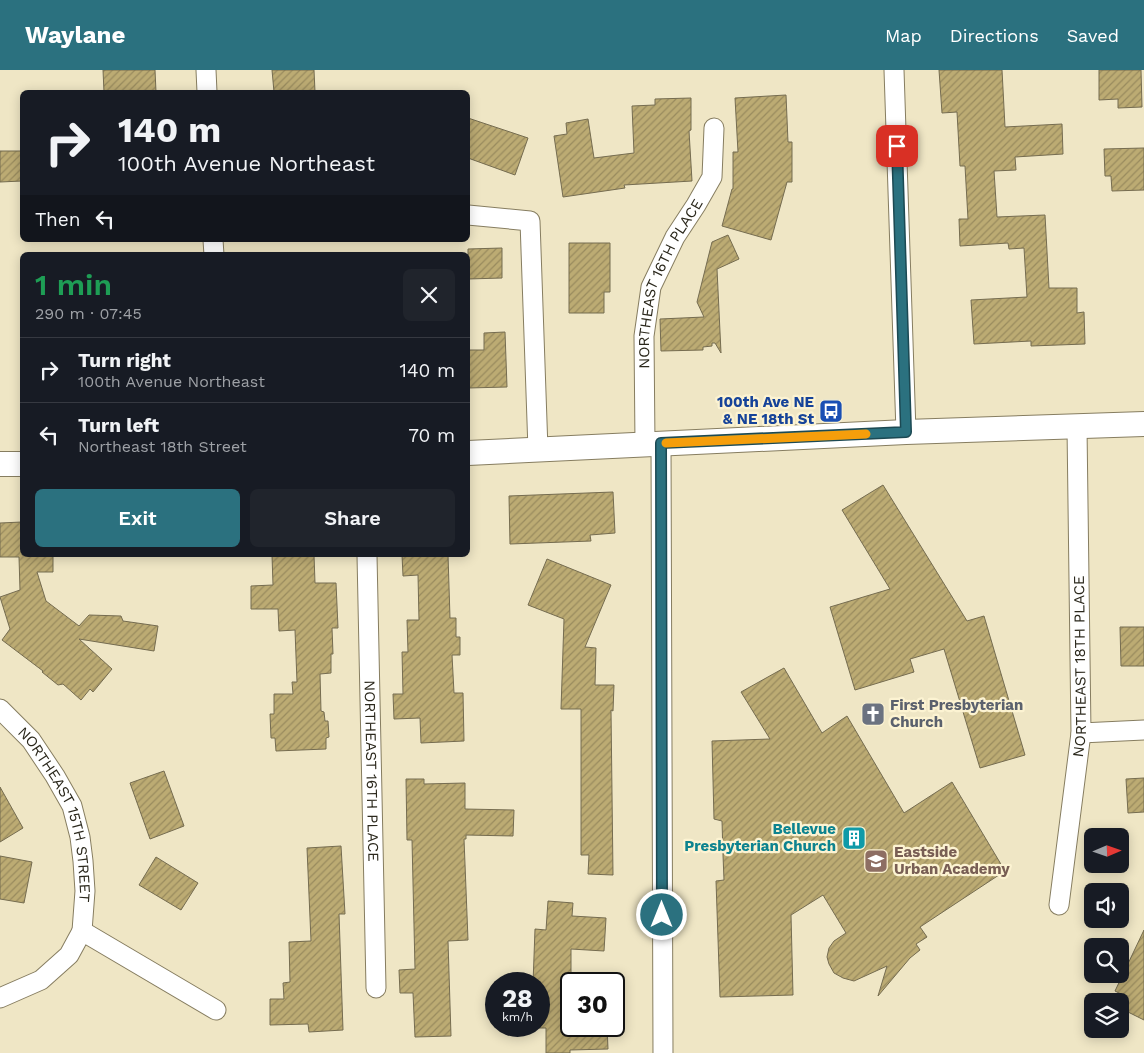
<!DOCTYPE html>
<html lang="en">
<head>
<meta charset="utf-8">
<style>
	:root { --surface:#171b24; --page:#20242c; --text:#f1f3f6; --muted:#9ea1a6; --line:#363941; --accent:#2b717f }
	body { margin:0; font-family:"Work Sans",sans-serif; background:var(--page); color:var(--text); height:100vh; display:flex; flex-direction:column; font-size:19px; white-space:nowrap }
	* { box-sizing:border-box; margin:0 }
	p { font-size:16px; color:var(--muted) }
	.icon { flex:none; width:28px; height:28px; fill:none; stroke:currentColor; stroke-width:2; stroke-linecap:round; stroke-linejoin:round }
	.map { position:relative; flex:1; overflow:hidden }
	.details { position:absolute; left:20px; top:182px; width:450px; height:305px; display:flex; flex-direction:column; background:var(--surface); border-radius:8px; box-shadow:0 2px 12px #0003 }
	.details>* { flex:none }
	.top-card { position:absolute; left:20px; top:20px; width:450px; height:152px; border-radius:8px; box-shadow:0 2px 12px #0003; background:#171b24; color:var(--text); overflow:hidden }
	.needle { width:32px; rotate:88deg }
	.controls { position:absolute; left:1084px; top:758px; display:grid; gap:10px }
	.controls a { display:grid; place-items:center; width:45px; height:45px; border-radius:8px; background:var(--surface); box-shadow:0 2px 12px #0003; font-size:25px }
	.speed { position:absolute; left:485px; top:902px; display:flex; gap:10px; font-size:25px; font-weight:700; text-align:center }
	.speed>* { display:grid; place-content:center; width:65px; height:65px; border-radius:50%; background:var(--surface); box-shadow:0 2px 12px #0003; line-height:1 }
	.speed small { font-size:12px; font-weight:400 }
	.speed .limit { border:2px solid #111; border-radius:8px; background:#fff; color:#111 }
	.pin { position:absolute; display:grid; place-items:center; width:42px; height:42px; color:#fff; margin:-21px; border-radius:10px; box-shadow:0 2px 8px #0006 }
	.me { position:absolute; width:55px; margin:-28px; rotate:0deg; stroke-linejoin:round; filter:drop-shadow(0 0 4px #0008) }
	.turn { display:flex; align-items:center; gap:18px; height:105px; padding:0 15px; font-size:22px }
	.turn .icon { width:65px; height:65px; stroke-width:2.5 }
	.turn b { display:block; font-size:35px; line-height:42px }
	.then { display:flex; align-items:center; height:48px; padding:0 15px; background:#0003; gap:10px; font-size:19px }
	.round { display:grid; place-items:center; flex:none; width:52px; height:52px; border-radius:8px; background:var(--page) }
	.overview { display:flex; align-items:center; justify-content:space-between; height:85px; padding:0 15px }
	h1 { font-size:30px; font-weight:600; line-height:38px; color:#1e9e55 }
	.primary-button { display:flex; gap:10px; margin-top:auto; padding:10px 15px }
	.primary-button a { flex:1; height:58px; border-radius:8px; background:var(--accent); color:#fff; font-size:20px; font-weight:600; line-height:58px; text-align:center }
	.primary-button a+a { background:var(--page); color:var(--text) }
	ul { padding:0; list-style:none }
	li { display:flex; align-items:center; gap:15px; height:65px; padding:0 15px; border-top:1px solid var(--line) }
	li div { flex:1 }
	li b { display:block; font-size:19px }
	li em { font-style:normal }
	header { display:flex; align-items:center; gap:30px; box-sizing:border-box; height:70px; padding:0 25px; background:var(--accent); color:#fff }
	header strong { font-size:24px }
	nav { display:flex; gap:28px; margin-inline-start:auto; font-size:18px }
	.map>svg:first-child { display:block }
	.building { fill:url(#building-hatch); stroke:#756c50 }
	.lines { fill:none; stroke-linecap:round; stroke-linejoin:round }
	.minor-casing { stroke:#867d60; stroke-width:21 }
	.tertiary-casing { stroke:#867d60; stroke-width:26 }
	.minor { stroke:#fff; stroke-width:19 }
	.tertiary { stroke:#fff; stroke-width:24 }
	.route-casing { stroke:#1c4953; stroke-width:12 }
	.route { stroke:#2b717f; stroke-width:9 }
	.slow { stroke:#f59e0b; stroke-width:9 }
	.labels { text-anchor:middle; dominant-baseline:central; stroke-width:4.5; stroke-linejoin:round; paint-order:stroke }
	.street-label { font-size:15px; fill:#2b281c; stroke:#fcf3d2 }
	.transit-label { font-size:15px; font-weight:bold; fill:#164399; stroke:#fcf3d2; text-anchor:end }
	.worship-label { font-size:15px; font-weight:bold; fill:#5b616d; stroke:#fcf3d2; text-anchor:start }
	.culture-label { font-size:15px; font-weight:bold; fill:#0d838f; stroke:#fcf3d2; text-anchor:end }
	.education-label { font-size:15px; font-weight:bold; fill:#785e54; stroke:#fcf3d2; text-anchor:start }
</style>
</head>
<body>
<header>
<strong>Waylane</strong>
<nav><a>Map</a><a>Directions</a><a>Saved</a></nav>
</header>
<div class="map">
<svg width="1144" height="983" viewBox="0 0 1144 983">
	<defs>
		<pattern id="building-hatch" width="6" height="6" patternUnits="userSpaceOnUse" patternTransform="scale(1.25)"><rect width="6" height="6" fill="#bcab73"/><path d="M-1 1l2-2M0 6l6-6M5 7l2-2" fill="none" stroke="#998b5e"/></pattern>
	</defs>
	<rect width="100%" height="100%" fill="#efe6c5"/>
	<g class="building">
		<polygon points="103,0 155,0 156,22 104,22"/>
		<polygon points="272,0 314,0 315,22 274,22"/>
		<polygon points="939,0 1002,0 1005,57 1062,54 1063,84 1015,87 1016,100 994,101 997,147 1045,145 1049,218 1077,218 1077,243 1084,242 1085,274 1031,276 1031,271 974,274 971,230 1027,227 1024,178 1009,179 1008,173 960,176 959,149 968,149 965,96 960,96 957,42 942,43"/>
		<polygon points="1099,0 1141,0 1142,37 1118,38 1118,29 1099,30"/>
		<polygon points="786,25 788,72 792,72 792,112 787,112 771,170 722,156 732,119 733,119 733,82 738,82 735,28"/>
		<polygon points="691,28 691,60 689,61 692,111 624,115 625,118 563,127 554,66 567,64 566,53 588,49 594,88 634,83 632,36 655,35 655,29"/>
		<polygon points="468,48 528,68 515,105 468,88"/>
		<polygon points="1144,78 1144,120 1112,121 1111,106 1105,106 1104,79"/>
		<polygon points="0,81 22,81 22,111 0,112"/>
		<polygon points="728,165 739,189 717,199 721,283 715,273 712,273 712,276 703,277 703,280 661,281 660,249 704,247 697,232 712,172"/>
		<polygon points="569,173 610,173 610,222 604,222 604,243 569,243"/>
		<polygon points="502,178 502,208 468,209 468,179"/>
		<polygon points="505,262 507,317 468,318 468,280 484,280 484,263"/>
		<polygon points="883,415 967,551 984,546 1025,685 980,698 944,579 910,589 914,602 855,620 830,537 890,519 842,440"/>
		<polygon points="613,422 615,463 590,465 591,471 510,474 509,426"/>
		<polygon points="22,452 22,485 53,485 53,502 37,502 46,531 79,556 89,545 121,546 123,551 158,556 154,581 79,569 112,599 93,622 90,619 81,630 63,614 58,615 42,602 43,601 2,570 10,559 0,527 20,520 19,487 0,487 0,453"/>
		<polygon points="272,485 314,485 315,513 336,513 338,558 332,558 333,584 331,584 331,603 320,604 321,641 324,642 325,651 328,651 329,667 326,668 326,679 276,681 275,668 271,668 270,644 274,644 274,624 293,624 292,612 297,612 295,560 279,561 278,539 251,539 251,516 273,515"/>
		<polygon points="402,485 448,485 450,548 456,548 456,567 460,567 460,585 452,585 454,623 463,623 464,671 421,673 420,648 394,649 393,624 403,624 402,582 408,582 407,550 419,550 418,505 403,506"/>
		<polygon points="547,489 611,515 585,577 596,578 595,615 614,615 613,641 611,640 613,805 588,804 589,785 581,785 581,639 561,639 564,549 528,535"/>
		<polygon points="1120,557 1144,557 1144,596 1121,596"/>
		<polygon points="784,598 822,663 847,646 904,743 952,712 1005,801 920,857 927,867 916,874 920,880 910,888 878,926 887,896 854,911 843,908 834,903 829,894 827,887 829,878 834,871 846,863 823,825 791,845 793,925 720,927 716,811 724,810 723,785 722,751 714,749 712,671 770,669 741,622"/>
		<polygon points="164,701 184,756 150,769 130,713"/>
		<polygon points="1144,708 1144,742 1128,743 1126,709"/>
		<polygon points="406,709 424,709 424,714 465,713 465,739 514,740 513,766 466,765 466,769 464,769 468,870 448,871 451,966 415,967 413,923 400,923 399,900 415,899 412,770 407,770"/>
		<polygon points="0,717 23,758 0,772"/>
		<polygon points="341,776 345,844 339,844 343,960 309,962 308,954 270,955 270,929 284,929 283,913 290,912 289,872 311,871 307,778"/>
		<polygon points="0,786 32,792 24,833 0,829"/>
		<polygon points="156,787 198,813 181,840 139,815"/>
		<polygon points="548,831 573,833 572,846 606,848 604,881 571,879 571,956 607,956 608,979 570,980 570,983 546,983 546,958 539,958 539,914 533,914 535,859 546,860"/>
		<polygon points="1144,860 1144,950 1120,938 1120,931 1123,925 1115,921"/>
	</g>
	<g class="lines">
		<g class="minor-casing">
			<g id="minor">
				<polyline points="206,0 207,22"/>
				<polyline points="894,0 906,362"/>
				<polyline points="468,145 530,151 538,380"/>
				<polyline points="213,170 214,185"/>
				<polyline points="661,373 663,983"/>
				<path id="s1" d="M645,374L644,266L651,217L675,167L696,135L712,107L714,58"/>
				<path id="s2" d="M367,485L376,918"/>
				<path id="s3" d="M0,639L31,670L55,706L72,736L80,767L83,791L85,821L82,861"/>
				<polyline points="1081,663 1144,660"/>
				<path id="s4" d="M1059,835L1081,663L1077,357"/>
				<polyline points="0,928 41,910 69,885 82,861 216,940"/>
			</g>
		</g>
		<g class="tertiary-casing">
			<g id="tertiary">
				<polyline points="468,383 906,362 1144,354"/>
				<polyline points="0,394 22,394"/>
			</g>
		</g>
		<use href="#minor" class="minor"/>
		<use href="#tertiary" class="tertiary"/>
	</g>
	<g class="lines">
		<g class="route-casing">
			<polyline id="route" points="662,845 661,373 906,362 897,76"/>
		</g>
		<use href="#route" class="route"/>
		<polyline class="slow" points="666,373 866,364"/>
	</g>
	<defs>
		<g id="bus-square" transform="scale(1.25)"><rect x="-9" y="-9" width="18" height="18" rx="4" fill="#1a4fb4" stroke="#fcf3d2"/><path d="M-5-6H5V4H4V6H2V4H-2V6H-4V4H-5ZM-3.5-4V0h7V-4ZM-3.5 1.2v1.5H-2V1.2ZM2 1.2v1.5H3.5V1.2Z" fill="#fff"/></g>
		<g id="church-square" transform="scale(1.25)"><rect x="-9" y="-9" width="18" height="18" rx="4" fill="#6b7280" stroke="#fcf3d2"/><path d="M-1.2-6h2.4v3.5h3.3v2.4h-3.3V6h-2.4V-.1h-3.3v-2.4h3.3Z" fill="#fff"/></g>
		<g id="building-square" transform="scale(1.25)"><rect x="-9" y="-9" width="18" height="18" rx="4" fill="#0f9aa8" stroke="#fcf3d2"/><path d="M-4-6H4V6H1V3H-1V6H-4ZM-2.5-4.3h1.7v1.8h-1.7ZM.8-4.3h1.7v1.8H.8ZM-2.5-1h1.7V.8h-1.7ZM.8-1h1.7V.8H.8Z" fill="#fff"/></g>
		<g id="school-square" transform="scale(1.25)"><rect x="-9" y="-9" width="18" height="18" rx="4" fill="#8d6e63" stroke="#fcf3d2"/><path d="M0-5L7-2L0 1L-7-2ZM-4 1L0 2.5L4 1V4Q0 6-4 4Z" fill="#fff"/></g>
	</defs>
	<g fill-rule="evenodd">
		<use href="#bus-square" x="831" y="341"/>
		<use href="#church-square" x="873" y="644"/>
		<use href="#building-square" x="854" y="768"/>
		<use href="#school-square" x="876" y="791"/>
	</g>
	<g class="labels">
		<g class="street-label">
			<text stroke="none"><textPath href="#s1" startOffset="166">NORTHEAST 16TH PLACE</textPath></text>
			<text stroke="none"><textPath href="#s4" startOffset="240">NORTHEAST 18TH PLACE</textPath></text>
			<text stroke="none"><textPath href="#s2" startOffset="216">NORTHEAST 16TH PLACE</textPath></text>
			<text stroke="none"><textPath href="#s3" startOffset="124">NORTHEAST 15TH STREET</textPath></text>
		</g>
		<g class="transit-label">
			<text x="814" y="332">100th Ave NE<tspan x="814" dy="17">&amp; NE 18th St</tspan></text>
		</g>
		<g class="worship-label">
			<text x="890" y="635">First Presbyterian<tspan x="890" dy="17">Church</tspan></text>
		</g>
		<g class="culture-label">
			<text x="836" y="759">Bellevue<tspan x="836" dy="17">Presbyterian Church</tspan></text>
		</g>
		<g class="education-label">
			<text x="894" y="782">Eastside<tspan x="894" dy="17">Urban Academy</tspan></text>
		</g>
	</g>
</svg>
<div class="controls">
<a><svg class="needle" viewBox="-14 -14 28 28"><path d="M0-13l5 13h-10z" fill="#e53935"/><path d="M0 13l5-13h-10z" fill="#9ea1a6"/></svg></a>
<a><svg class="icon" aria-label="sound" viewBox="0 0 24 24"><path d="M4 9h4l5-4v14l-5-4H4zM17 9q2 3 0 6"/></svg></a>
<a><svg class="icon" aria-label="search" viewBox="0 0 24 24"><circle cx="10" cy="10" r="6"/><path d="M15 15l6 6"/></svg></a>
<a><svg class="icon" aria-label="layers" viewBox="0 0 24 24"><path d="M12 4l9 5-9 5-9-5zM3 14l9 5 9-5"/></svg></a>
</div>
<div class="speed"><div>28<small>km/h</small></div><div class="limit">30</div></div>
<div class="pin" style="left:897px;top:76px;background:#d93025"><svg class="icon" aria-label="arrive" viewBox="0 0 24 24"><path d="M6 21V4h12l-3 4 3 4H6"/></svg></div>
<svg class="me" style="left:662px;top:845px" viewBox="-20 -20 40 40"><circle r="17" fill="#2b717f" stroke="#fff" stroke-width="3"/><path d="M0-11L8 9 0 5-8 9z" fill="#fff"/></svg>
<div class="top-card">
<div class="turn"><svg class="icon" aria-label="right" viewBox="0 0 24 24"><path d="M7 20v-9h11M14 6l5 5-5 5"/></svg><div><b>140 m</b>100th Avenue Northeast</div></div>
<div class="then">Then<svg class="icon" aria-label="left" viewBox="0 0 24 24"><path d="M17 20v-9H6M10 6l-5 5 5 5"/></svg></div>
</div>
<section class="details">
<div class="overview"><div><h1>1 min</h1><p>290 m · 07:45</p></div><a class="round"><svg class="icon" aria-label="close" viewBox="0 0 24 24"><path d="M6 6l12 12M18 6L6 18"/></svg></a></div>
<ul>
<li><svg class="icon" aria-label="right" viewBox="0 0 24 24"><path d="M7 20v-9h11M14 6l5 5-5 5"/></svg><div><b>Turn right</b><p>100th Avenue Northeast</p></div><em>140 m</em></li>
<li><svg class="icon" aria-label="left" viewBox="0 0 24 24"><path d="M17 20v-9H6M10 6l-5 5 5 5"/></svg><div><b>Turn left</b><p>Northeast 18th Street</p></div><em>70 m</em></li>
</ul>
<div class="primary-button"><a>Exit</a><a>Share</a></div>
</section>
</div>
</body>
</html>
